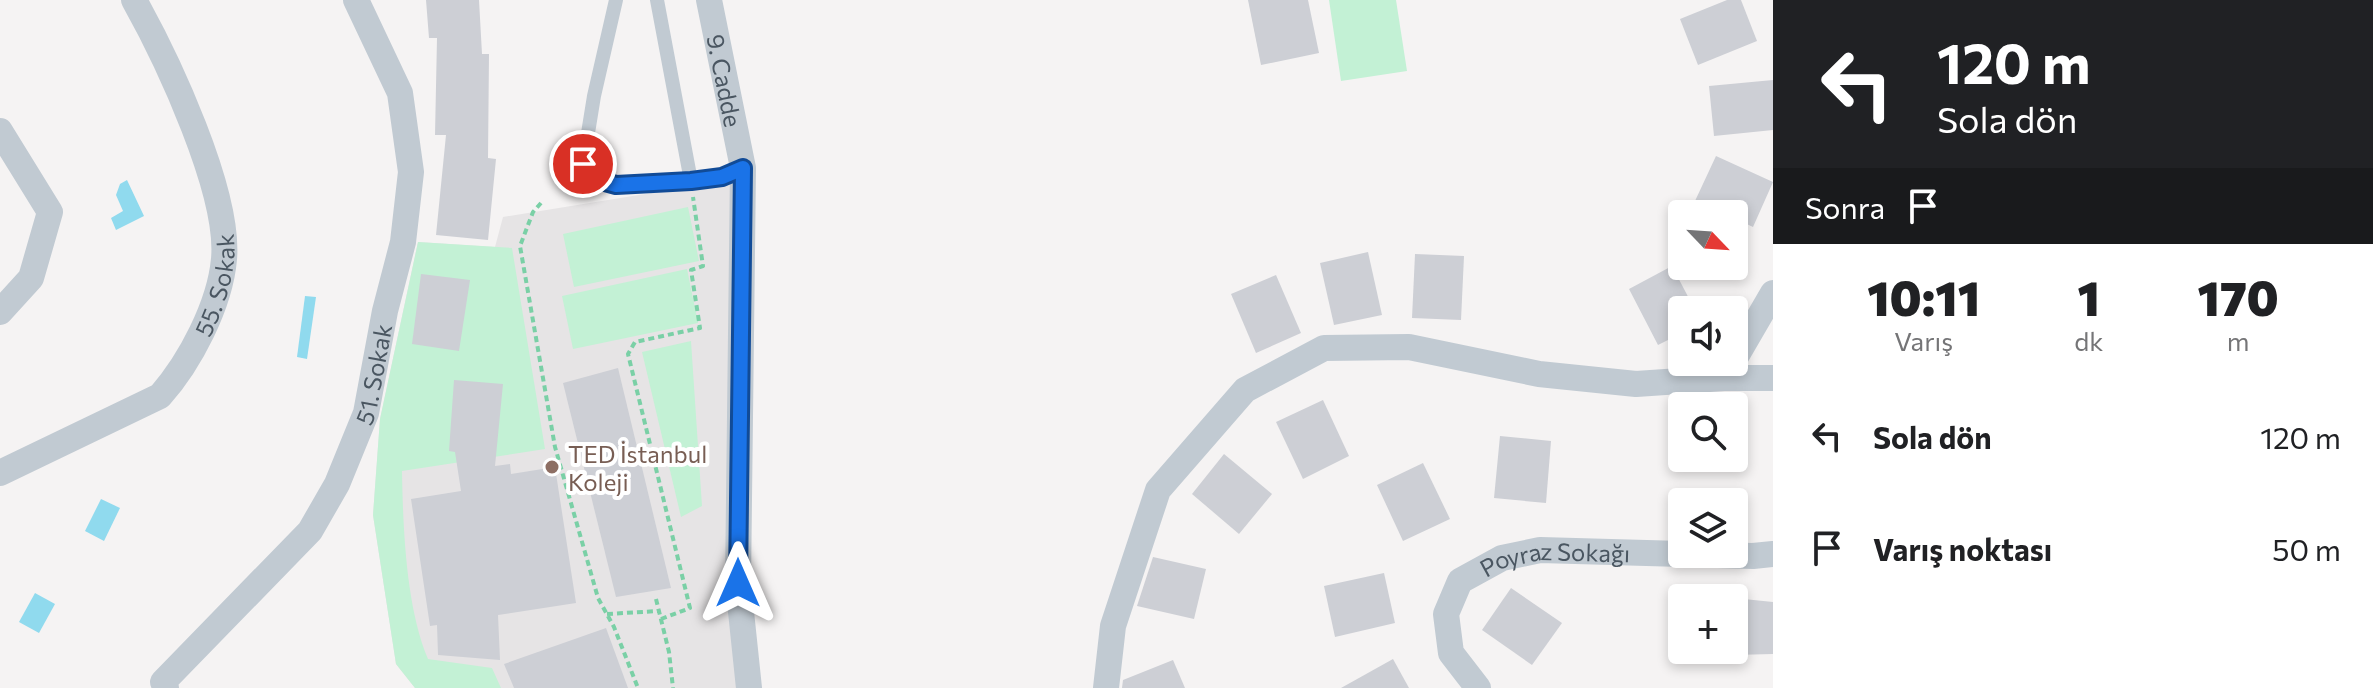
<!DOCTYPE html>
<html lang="tr">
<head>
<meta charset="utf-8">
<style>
	:root { --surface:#fff; --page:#f2f2f2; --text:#202124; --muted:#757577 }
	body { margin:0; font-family:Commissioner,sans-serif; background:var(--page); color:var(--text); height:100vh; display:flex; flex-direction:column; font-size:30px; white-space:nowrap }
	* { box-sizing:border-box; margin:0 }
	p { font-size:26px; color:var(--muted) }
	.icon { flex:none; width:44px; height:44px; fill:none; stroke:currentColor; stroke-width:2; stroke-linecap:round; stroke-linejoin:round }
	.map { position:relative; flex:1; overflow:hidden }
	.side { display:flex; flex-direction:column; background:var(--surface); width:600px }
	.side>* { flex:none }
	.banner { background:#202124; color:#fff; overflow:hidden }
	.needle { width:52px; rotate:115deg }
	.fabs { position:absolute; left:1668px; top:200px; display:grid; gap:16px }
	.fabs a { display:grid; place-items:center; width:80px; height:80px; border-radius:8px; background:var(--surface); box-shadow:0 4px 12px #0003; font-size:40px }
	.pin { position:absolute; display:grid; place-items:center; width:68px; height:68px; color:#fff; margin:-34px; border:4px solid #fff; border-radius:50%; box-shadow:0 2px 8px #0007 }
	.me { position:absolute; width:88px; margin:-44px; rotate:0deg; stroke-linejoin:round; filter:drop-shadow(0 0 6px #0008) }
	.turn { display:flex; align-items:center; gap:28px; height:168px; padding:0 32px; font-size:36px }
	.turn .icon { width:104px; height:104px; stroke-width:2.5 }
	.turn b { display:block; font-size:56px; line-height:68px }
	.then { display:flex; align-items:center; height:76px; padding:0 32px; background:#0003; gap:16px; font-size:30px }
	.eta { display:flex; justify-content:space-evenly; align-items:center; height:136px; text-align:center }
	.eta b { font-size:48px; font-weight:800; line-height:56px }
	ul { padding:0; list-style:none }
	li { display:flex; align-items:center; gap:24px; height:112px; padding:0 32px }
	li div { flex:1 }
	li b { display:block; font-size:30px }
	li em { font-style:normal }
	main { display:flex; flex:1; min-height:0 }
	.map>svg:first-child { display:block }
	.education { fill:#e6e4e5 }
	.green { fill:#c3f1d5 }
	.water { fill:#90daee }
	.building { fill:#cdcfd5 }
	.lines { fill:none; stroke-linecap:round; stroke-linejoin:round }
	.path { stroke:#7ad0a6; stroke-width:4; stroke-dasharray:6 4; stroke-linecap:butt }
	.service { stroke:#c1cad2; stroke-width:14 }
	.minor { stroke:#c1cad2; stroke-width:26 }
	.route-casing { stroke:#114b97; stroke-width:20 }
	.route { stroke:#1a73e8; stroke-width:14 }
	.education-dot { fill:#8d6e63; stroke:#fff; stroke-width:3 }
	.labels { text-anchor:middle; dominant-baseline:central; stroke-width:8; stroke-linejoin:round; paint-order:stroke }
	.street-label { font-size:24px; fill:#4a5661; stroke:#fff }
	.education-label { font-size:24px; fill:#785e54; stroke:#fff; text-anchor:start }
</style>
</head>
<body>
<main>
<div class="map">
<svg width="1773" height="688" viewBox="0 0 1773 688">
	<rect width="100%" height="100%" fill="#f5f3f3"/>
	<polygon class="education" points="731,180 739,688 415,688 396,664 373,515 380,419 418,242 495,247 503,217"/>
	<g class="green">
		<polygon points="1329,0 1396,0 1407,71 1341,81"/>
		<polygon points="688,207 699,261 574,287 563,234"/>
		<path d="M418,242L512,248L545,449L402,471C403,528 406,607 428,659L492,668L501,688H415L396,664L373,515L380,419Z"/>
		<polygon points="687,269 698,323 573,349 562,296"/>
		<polygon points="691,341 702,506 681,517 642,352"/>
	</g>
	<g class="water">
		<polygon points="127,180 144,216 116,230 111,218 123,211 116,195 120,184"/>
		<polygon points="305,296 316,297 307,359 297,357"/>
		<polygon points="101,499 120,508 104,541 85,531"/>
		<polygon points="35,593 55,604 39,633 19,622"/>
	</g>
	<g class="building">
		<polygon points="426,0 479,0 482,54 489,54 488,158 496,159 488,240 436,235 446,135 435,135 437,38 429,38"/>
		<polygon points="1248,0 1308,0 1319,53 1261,65"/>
		<polygon points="1727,0 1741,0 1757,41 1698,65 1680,19"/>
		<polygon points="1773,80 1773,130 1714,136 1709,86"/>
		<polygon points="1716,156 1773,182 1753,227 1734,218 1734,214 1724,214 1695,201"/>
		<polygon points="1368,252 1382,315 1334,325 1320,263"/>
		<polygon points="1415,254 1464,256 1461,320 1412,318"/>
		<polygon points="1672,266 1695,310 1682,310 1682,333 1658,345 1629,289"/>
		<polygon points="421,274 470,280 459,351 412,344"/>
		<polygon points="1276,275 1301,333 1256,353 1231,294"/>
		<polygon points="618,368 671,588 616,597 563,383"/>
		<polygon points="454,380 503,384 495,466 510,464 511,474 555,467 576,603 498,615 500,660 438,655 437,625 430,626 411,499 461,491 455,452 449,451"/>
		<polygon points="1323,400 1349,456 1303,479 1276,422"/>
		<polygon points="1500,436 1551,441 1546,503 1494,498"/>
		<polygon points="1224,454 1272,494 1239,534 1192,494"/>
		<polygon points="1423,463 1450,519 1403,541 1377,485"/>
		<polygon points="1153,557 1206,569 1194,619 1137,606"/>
		<polygon points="1384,573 1395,623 1335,637 1324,586"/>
		<polygon points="1511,588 1562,623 1532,665 1482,630"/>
		<polygon points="1734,598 1773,602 1773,654 1734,655"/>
		<polygon points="606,628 628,688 514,688 504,664"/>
		<polygon points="1393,659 1409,688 1341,688"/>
		<polygon points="1173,660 1185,688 1122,688 1123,680"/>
	</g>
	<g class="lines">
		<g class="path">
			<polyline points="541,203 533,212 520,246 555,447 598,598 614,627 638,688"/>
			<polyline points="656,599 669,652 673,688"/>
			<polyline points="607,614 659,611"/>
			<polyline points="661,619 690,608 628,354 635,342 700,328 691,270 703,266 693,197"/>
		</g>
		<g class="service">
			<path d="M616,0L594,96L583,164C590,179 600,184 616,185C659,183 703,184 743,168"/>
			<polyline points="657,0 691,181"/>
		</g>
		<g class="minor">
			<path id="s1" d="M709,0L743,168L738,583L749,688"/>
			<polyline points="0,131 50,212 31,278 0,312"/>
			<polyline points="1734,360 1773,293"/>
			<path id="s2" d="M0,473L160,396C190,362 220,305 224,259C230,192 167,59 134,0"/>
			<path id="s3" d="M166,688L163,682L310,531L337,484L366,413L385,311L403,242L411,172L400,93L356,0"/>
			<polyline points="1106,688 1113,626 1158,490 1245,390 1324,348 1409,347 1539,374 1636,384 1724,378 1773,378"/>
			<path id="s4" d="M1478,688L1451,653L1446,614L1460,581L1502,558L1540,550L1753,556L1773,554"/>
		</g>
	</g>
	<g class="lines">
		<g class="route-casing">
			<polyline id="route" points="583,164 594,179 616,185 691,181 722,177 743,168 738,583"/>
		</g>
		<use href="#route" class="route"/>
	</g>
	<circle class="education-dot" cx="552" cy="467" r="8"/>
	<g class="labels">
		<g class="street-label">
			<text stroke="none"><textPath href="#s1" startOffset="82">9. Cadde</textPath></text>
			<text stroke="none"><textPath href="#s2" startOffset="304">55. Sokak</textPath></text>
			<text stroke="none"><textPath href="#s3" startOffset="388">51. Sokak</textPath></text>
			<text stroke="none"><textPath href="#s4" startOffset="220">Poyraz Sokağı</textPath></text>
		</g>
		<g class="education-label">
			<text x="568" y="453">TED İstanbul<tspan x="568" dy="28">Koleji</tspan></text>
		</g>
	</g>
</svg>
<div class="fabs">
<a><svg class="needle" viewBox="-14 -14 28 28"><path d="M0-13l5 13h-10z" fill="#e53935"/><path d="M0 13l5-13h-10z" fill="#757577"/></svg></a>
<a><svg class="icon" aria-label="sound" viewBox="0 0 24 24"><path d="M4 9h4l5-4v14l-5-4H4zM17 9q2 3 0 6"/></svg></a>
<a><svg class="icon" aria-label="search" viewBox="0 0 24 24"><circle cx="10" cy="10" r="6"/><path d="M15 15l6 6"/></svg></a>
<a><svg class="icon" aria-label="layers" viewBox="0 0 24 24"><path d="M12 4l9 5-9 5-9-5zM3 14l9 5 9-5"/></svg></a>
<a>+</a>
</div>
<div class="pin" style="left:583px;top:164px;background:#d93025"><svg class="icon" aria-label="arrive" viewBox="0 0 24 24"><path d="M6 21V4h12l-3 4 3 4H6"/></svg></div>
<svg class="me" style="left:738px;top:583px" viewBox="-20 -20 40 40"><path d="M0-17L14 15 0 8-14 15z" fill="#1a73e8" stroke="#fff" stroke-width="4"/></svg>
</div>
<section class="side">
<div class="banner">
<div class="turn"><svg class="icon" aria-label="left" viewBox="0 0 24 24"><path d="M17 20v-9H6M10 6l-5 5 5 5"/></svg><div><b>120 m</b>Sola dön</div></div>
<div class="then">Sonra<svg class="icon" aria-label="arrive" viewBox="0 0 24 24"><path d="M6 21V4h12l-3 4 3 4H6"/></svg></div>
</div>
<div class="eta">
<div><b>10:11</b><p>Varış</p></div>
<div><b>1</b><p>dk</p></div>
<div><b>170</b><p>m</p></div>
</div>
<ul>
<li><svg class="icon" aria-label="left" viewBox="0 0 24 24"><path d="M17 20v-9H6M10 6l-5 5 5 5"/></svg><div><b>Sola dön</b></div><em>120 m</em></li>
<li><svg class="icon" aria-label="arrive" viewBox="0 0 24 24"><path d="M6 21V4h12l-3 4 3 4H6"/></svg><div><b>Varış noktası</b></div><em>50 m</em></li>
</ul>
</section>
</main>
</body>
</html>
